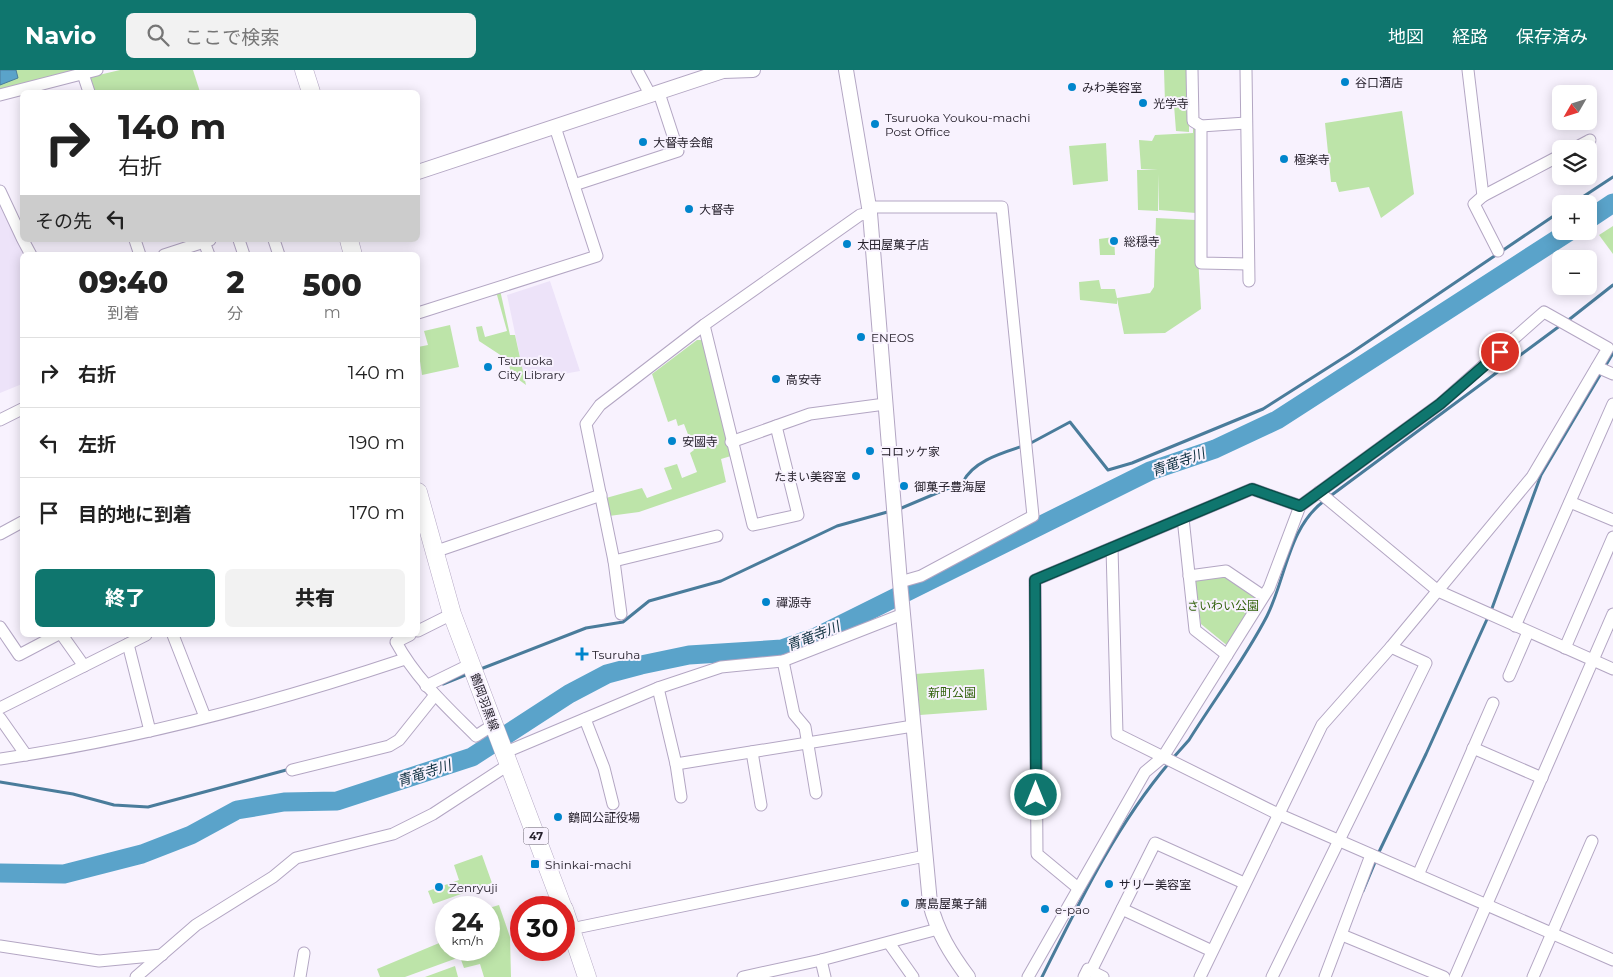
<!DOCTYPE html>
<html lang="ja">
<head>
<meta charset="utf-8">
<style>
	:root { --surface:#fff; --page:#f2f2f2; --text:#222; --muted:#767676; --line:#e0e0e0; --accent:#0f766e }
	body { margin:0; font-family:Montserrat,"Noto Sans JP",sans-serif; background:var(--page); color:var(--text); height:100vh; display:flex; flex-direction:column; font-size:19px; white-space:nowrap }
	* { box-sizing:border-box; margin:0 }
	p { font-size:16px; color:var(--muted) }
	.icon { flex:none; width:28px; height:28px; fill:none; stroke:currentColor; stroke-width:2; stroke-linecap:round; stroke-linejoin:round }
	.map { position:relative; flex:1; overflow:hidden }
	.sheet { position:absolute; left:20px; top:182px; width:400px; height:385px; display:flex; flex-direction:column; background:var(--surface); border-radius:8px; box-shadow:0 2px 12px #0003 }
	.sheet>* { flex:none }
	.hud { position:absolute; left:20px; top:20px; width:400px; height:152px; border-radius:8px; box-shadow:0 2px 12px #0003; background:#fff; color:var(--text); overflow:hidden }
	.needle { width:32px; rotate:231deg }
	.fabs { position:absolute; left:1552px; top:15px; display:grid; gap:10px }
	.fabs a { display:grid; place-items:center; width:45px; height:45px; border-radius:8px; background:var(--surface); box-shadow:0 2px 12px #0003; font-size:25px }
	.speed { position:absolute; left:435px; top:826px; display:flex; gap:10px; font-size:25px; font-weight:700; text-align:center }
	.speed>* { display:grid; place-content:center; width:65px; height:65px; border-radius:50%; background:var(--surface); box-shadow:0 2px 12px #0003; line-height:1 }
	.speed small { font-size:12px; font-weight:400 }
	.speed .limit { border:8px solid #d22; background:#fff; color:#111 }
	.pin { position:absolute; display:grid; place-items:center; width:42px; height:42px; color:#fff; margin:-21px; border:2px solid #fff; border-radius:50%; box-shadow:0 1px 5px #0007 }
	.me { position:absolute; width:55px; margin:-28px; rotate:0deg; stroke-linejoin:round; filter:drop-shadow(0 0 4px #0008) }
	.turn { display:flex; align-items:center; gap:18px; height:105px; padding:0 15px; font-size:22px }
	.turn .icon { width:65px; height:65px; stroke-width:2.5 }
	.turn b { display:block; font-size:35px; line-height:42px }
	.then { display:flex; align-items:center; height:48px; padding:0 15px; background:#0003; gap:10px; font-size:19px }
	.eta { display:flex; justify-content:space-evenly; align-items:center; height:85px; text-align:center }
	.eta b { font-size:30px; font-weight:800; line-height:35px }
	.button { display:flex; gap:10px; margin-top:auto; padding:10px 15px }
	.button a { flex:1; height:58px; border-radius:8px; background:var(--accent); color:#fff; font-size:20px; font-weight:800; line-height:58px; text-align:center }
	.button a+a { background:var(--page); color:var(--text) }
	ul { padding:0; list-style:none }
	li { display:flex; align-items:center; gap:15px; height:70px; padding:0 15px; border-top:1px solid var(--line) }
	li div { flex:1 }
	li b { display:block; font-size:19px }
	li em { font-style:normal }
	header { display:flex; align-items:center; gap:30px; box-sizing:border-box; height:70px; padding:0 25px; background:var(--accent); color:#fff }
	header strong { font-size:24px }
	nav { display:flex; gap:28px; margin-inline-start:auto; font-size:18px }
	.search { width:350px; height:45px; background:var(--page); display:flex; align-items:center; gap:12px; box-sizing:border-box; padding:0 18px; border-radius:8px; color:var(--muted); font-size:19px }
	.map>svg:first-child { display:block }
	.built { fill:#ede3f9 }
	.green { fill:#bde4a9 }
	.water { fill:#5aa3ca; stroke:#4a7c9b }
	.lines { fill:none; stroke-linecap:round; stroke-linejoin:round }
	.stream { stroke:#4a7c9b; stroke-width:3 }
	.river { stroke:#5aa3ca; stroke-width:19 }
	.minor-casing { stroke:#b3a6c3; stroke-width:13 }
	.tertiary-casing { stroke:#b3a6c3; stroke-width:16 }
	.primary-casing { stroke:#b3a6c3; stroke-width:19 }
	.minor { stroke:#fff; stroke-width:11 }
	.tertiary { stroke:#fff; stroke-width:14 }
	.primary { stroke:#fff; stroke-width:18 }
	.route-casing { stroke:#0a4d48; stroke-width:12 }
	.route { stroke:#0f766e; stroke-width:9 }
	.poi-dot { fill:#0085cc; stroke:#f8f2fe; stroke-width:2 }
	.labels { text-anchor:middle; dominant-baseline:central; stroke-width:4; stroke-linejoin:round; paint-order:stroke }
	.shield { fill:#f8f2fe; stroke:#65606b; stroke-width:1 }
	.shield-label { font-size:11px; font-weight:bold; fill:#26212c }
	.poi-label { font-size:12px; fill:#26212c; stroke:#f8f2fe; text-anchor:start }
	.park-label { font-size:12px; fill:#32620c; stroke:#f8f2fe }
	.street-label { font-size:12px; fill:#26212c; stroke:#f8f2fe }
	.water-label { font-size:14px; font-style:italic; fill:#0e3040; stroke:#f8f2fe }
</style>
</head>
<body>
<header>
<strong>Navio</strong>
<div class="search"><svg class="icon" aria-label="search" viewBox="0 0 24 24"><circle cx="10" cy="10" r="6"/><path d="M15 15l6 6"/></svg>ここで検索</div>
<nav><a>地図</a><a>経路</a><a>保存済み</a></nav>
</header>
<div class="map">
<svg width="1613" height="907" viewBox="0 0 1613 907">
	<rect width="100%" height="100%" fill="#f8f2fe"/>
	<g class="built">
		<polygon points="0,133 25,185 22,185 22,314 0,323"/>
		<polygon points="550,211 580,301 525,311 507,225"/>
	</g>
	<g class="green">
		<polygon points="0,0 78,0 0,20"/>
		<polygon points="120,0 193,0 200,22 91,22 86,8"/>
		<polygon points="1164,0 1189,0 1189,62 1176,61 1174,35 1172,32 1165,32"/>
		<polygon points="1402,41 1414,124 1381,148 1369,117 1339,122 1336,112 1331,112 1325,53"/>
		<polygon points="1193,55 1197,58 1196,143 1159,140 1158,104 1158,141 1138,140 1137,100 1158,100 1141,99 1139,70 1152,71 1155,65 1193,63"/>
		<polygon points="1106,73 1108,111 1073,115 1069,76"/>
		<polygon points="1156,148 1196,150 1201,239 1165,263 1124,264 1117,229 1117,234 1080,230 1079,212 1099,210 1101,219 1115,219 1117,228 1150,223 1154,217"/>
		<polygon points="1613,156 1613,184 1599,165"/>
		<polygon points="1114,167 1115,185 1100,185 1099,169"/>
		<polygon points="500,220 510,265 515,265 526,315 511,304 508,290 479,271 476,257 482,256 485,267 507,261 497,225 491,226 490,224"/>
		<polygon points="450,255 459,297 422,305 418,277 428,275 424,261"/>
		<polygon points="697,270 702,270 731,386 721,389 726,412 639,442 609,446 606,428 642,418 647,428 672,419 664,398 677,394 682,408 697,402 690,383 694,380 684,354 678,356 676,349 668,352 652,304"/>
		<polygon points="1225,505 1258,527 1229,577 1201,554 1194,510"/>
		<polygon points="984,599 987,640 920,645 915,604"/>
		<polygon points="482,785 492,813 433,834 428,821 459,810 454,795"/>
		<polygon points="499,835 510,867 511,907 484,907 480,894 464,898 460,887 405,907 380,907 377,899 444,871 446,867 446,880 489,880 489,838"/>
		<polygon points="455,896 458,907 425,907"/>
	</g>
	<polygon class="water" points="0,0 16,0 18,8 0,15"/>
	<g class="lines">
		<g class="stream">
			<polyline points="1572,134 1613,107"/>
			<polyline points="1566,252 1613,215"/>
			<polyline points="1029,374 1070,352 1108,400 1132,393 1263,339 1351,283 1561,141"/>
			<polyline points="1329,427 1561,255"/>
			<path d="M897,440L963,412C973,391 1002,383 1023,376"/>
			<polyline points="1491,541 1541,405 1613,283"/>
			<polyline points="478,600 586,558 623,552 649,531 721,511 837,456 891,441"/>
			<polyline points="443,614 468,604"/>
			<path d="M1173,688L1189,670C1214,630 1246,587 1267,546C1286,508 1288,458 1324,431"/>
			<polyline points="0,712 73,724 114,735 148,737 290,699"/>
			<polyline points="1378,784 1426,684 1488,547"/>
			<polyline points="1363,821 1376,790"/>
			<path d="M1042,907C1079,833 1115,757 1169,693"/>
		</g>
		<g class="river">
			<polyline points="1589,149 1613,133"/>
			<polyline points="0,803 64,804 142,784 191,765 237,740 284,732 337,731 472,687 569,624 607,604 641,595 689,585 782,579 816,567 1150,401 1215,379 1277,350 1570,161"/>
		</g>
		<g class="minor-casing">
			<g id="minor">
				<polyline points="637,0 651,26"/>
				<polyline points="1192,0 1193,51 1201,56 1201,193 1248,194"/>
				<polyline points="1246,0 1249,211"/>
				<polyline points="1468,0 1483,126"/>
				<polyline points="83,4 89,22"/>
				<polyline points="0,25 97,0"/>
				<polyline points="1201,56 1246,53"/>
				<polyline points="1573,79 1590,70"/>
				<polyline points="574,115 678,81 659,23"/>
				<polyline points="0,121 22,168"/>
				<polyline points="869,137 1002,137 1033,446 921,506 900,512"/>
				<polyline points="23,170 31,185"/>
				<polyline points="135,170 140,185"/>
				<polyline points="239,170 244,185"/>
				<polyline points="274,170 279,185"/>
				<polyline points="204,172 209,185"/>
				<polyline points="1498,181 1474,134 1483,126 1561,85"/>
				<polyline points="164,185 210,170"/>
				<polyline points="418,243 597,186 555,57"/>
				<polyline points="704,255 753,455 798,445 776,356"/>
				<polyline points="1597,297 1613,304"/>
				<polyline points="0,350 22,339"/>
				<polyline points="731,372 810,344 885,334"/>
				<polyline points="1319,422 1438,521 1613,599"/>
				<polyline points="1570,432 1613,450"/>
				<polyline points="1183,448 1195,560 1227,585"/>
				<polyline points="0,464 22,452"/>
				<polyline points="1112,478 1117,664 1278,744 1613,890"/>
				<polyline points="434,482 601,425"/>
				<polyline points="614,491 717,466"/>
				<polyline points="1189,506 1226,501 1263,526"/>
				<polyline points="621,544 614,491 586,354 600,335 704,255 860,145 870,143"/>
				<polyline points="1515,556 1613,334"/>
				<polyline points="0,557 19,585 57,565"/>
				<polyline points="418,561 452,544"/>
				<polyline points="62,565 84,596"/>
				<polyline points="173,565 205,647"/>
				<path d="M410,565L396,572C416,609 447,637 476,666L493,655"/>
				<polyline points="128,574 150,661"/>
				<polyline points="1565,578 1613,467"/>
				<polyline points="783,591 794,644 805,657 816,723"/>
				<polyline points="1509,606 1528,562"/>
				<polyline points="426,616 471,594"/>
				<polyline points="658,618 676,694 913,656"/>
				<polyline points="0,638 146,565"/>
				<polyline points="0,648 26,685"/>
				<polyline points="585,649 604,698 613,734"/>
				<polyline points="1473,678 1542,708"/>
				<polyline points="513,679 658,618 721,597 783,591 903,544"/>
				<polyline points="752,682 761,735"/>
				<path d="M0,689C138,669 273,633 405,589"/>
				<polyline points="676,694 681,727"/>
				<polyline points="292,700 389,676 399,670 435,625"/>
				<polyline points="1418,805 1493,633"/>
				<polyline points="1078,818 1037,784 1035,510 1252,419 1300,436"/>
				<polyline points="1122,839 1212,881"/>
				<polyline points="571,859 925,786"/>
				<polyline points="1342,865 1444,907"/>
				<polyline points="889,873 913,907"/>
				<polyline points="0,876 99,891 162,885"/>
				<polyline points="821,890 825,907"/>
				<polyline points="1091,901 1103,907"/>
				<polyline points="136,907 196,855 273,807 296,788 393,764 433,744 508,695"/>
				<polyline points="300,907 304,883"/>
				<polyline points="743,907 821,890 938,859"/>
				<polyline points="1028,907 1145,702 1163,687 1269,518 1300,436 1440,334 1544,242 1608,278 1532,407 1391,577 1322,655 1200,907"/>
				<polyline points="1084,907 1088,899 1091,901 1155,773 1244,813"/>
				<polyline points="1272,907 1426,593 1391,577"/>
				<polyline points="1325,907 1371,785"/>
				<polyline points="1455,907 1613,544"/>
				<polyline points="1533,907 1592,771"/>
			</g>
		</g>
		<g class="tertiary-casing">
			<g id="tertiary">
				<path d="M846,0L870,143L900,512L930,833C937,862 951,884 968,907"/>
				<polyline points="418,102 723,1 753,0"/>
			</g>
		</g>
		<g class="primary-casing">
			<g id="primary">
				<polyline points="304,0 311,22"/>
				<polyline points="349,170 353,185"/>
				<polyline points="418,422 452,544 563,838"/>
				<polyline points="564,839 587,907"/>
			</g>
		</g>
		<use href="#minor" class="minor"/>
		<use href="#tertiary" class="tertiary"/>
		<use href="#primary" class="primary"/>
	</g>
	<g class="lines">
		<g class="route-casing">
			<polyline id="route" points="1036,725 1035,510 1252,419 1300,436 1440,334 1500,282"/>
		</g>
		<use href="#route" class="route"/>
	</g>
	<g class="poi-dot">
		<circle cx="1345" cy="12" r="5"/>
		<circle cx="1072" cy="17" r="5"/>
		<circle cx="1143" cy="33" r="5"/>
		<circle cx="875" cy="54" r="5"/>
		<circle cx="643" cy="72" r="5"/>
		<circle cx="1284" cy="89" r="5"/>
		<circle cx="689" cy="139" r="5"/>
		<circle cx="1114" cy="171" r="5"/>
		<circle cx="847" cy="174" r="5"/>
		<circle cx="861" cy="267" r="5"/>
		<circle cx="488" cy="297" r="5"/>
		<circle cx="776" cy="309" r="5"/>
		<circle cx="672" cy="371" r="5"/>
		<circle cx="870" cy="381" r="5"/>
		<circle cx="856" cy="406" r="5"/>
		<circle cx="904" cy="416" r="5"/>
		<circle cx="766" cy="532" r="5"/>
		<path d="M579.5 576.5h5v5h5v5h-5v5h-5v-5h-5v-5h5z"/>
		<circle cx="558" cy="747" r="5"/>
		<rect x="530" y="789" width="10" height="10" rx="2.5"/>
		<circle cx="1109" cy="814" r="5"/>
		<circle cx="439" cy="817" r="5"/>
		<circle cx="905" cy="833" r="5"/>
		<circle cx="1045" cy="839" r="5"/>
	</g>
	<g class="labels">
		<rect class="shield" x="523.5" y="757.5" width="25" height="17" rx="4"/>
		<g class="shield-label">
			<text x="536" y="766">47</text>
		</g>
		<g class="poi-label">
			<text x="1355" y="12">谷口酒店</text>
			<text x="1082" y="17">みわ美容室</text>
			<text x="1153" y="33">光学寺</text>
			<text x="885" y="47">Tsuruoka Youkou-machi<tspan x="885" dy="14">Post Office</tspan></text>
			<text x="653" y="72">大督寺会館</text>
			<text x="1294" y="89">極楽寺</text>
			<text x="699" y="139">大督寺</text>
			<text x="1124" y="171">総穏寺</text>
			<text x="857" y="174">太田屋菓子店</text>
			<text x="871" y="267">ENEOS</text>
			<text x="498" y="290">Tsuruoka<tspan x="498" dy="14">City Library</tspan></text>
			<text x="786" y="309">高安寺</text>
			<text x="682" y="371">安國寺</text>
			<text x="880" y="381">コロッケ家</text>
			<text x="846" y="406" text-anchor="end">たまい美容室</text>
			<text x="914" y="416">御菓子豊海屋</text>
			<text x="776" y="532">禪源寺</text>
			<text x="592" y="584">Tsuruha</text>
			<text x="568" y="747">鶴岡公証役場</text>
			<text x="545" y="794">Shinkai-machi</text>
			<text x="1119" y="814">サリー美容室</text>
			<text x="449" y="817">Zenryuji</text>
			<text x="915" y="833">廣島屋菓子舗</text>
			<text x="1055" y="839">e-pao</text>
		</g>
		<g class="park-label">
			<text x="1223" y="535">さいわい公園</text>
			<text x="952" y="622">新町公園</text>
		</g>
		<g class="street-label">
			<text transform="translate(485 632) rotate(70)">鶴岡羽黒線</text>
		</g>
		<g class="water-label">
			<text transform="translate(1178 392) rotate(-20)">青竜寺川</text>
			<text transform="translate(813 566) rotate(-22)">青竜寺川</text>
			<text transform="translate(424 703) rotate(-18)">青竜寺川</text>
		</g>
	</g>
</svg>
<div class="fabs">
<a><svg class="needle" viewBox="-14 -14 28 28"><path d="M0-13l5 13h-10z" fill="#e53935"/><path d="M0 13l5-13h-10z" fill="#767676"/></svg></a>
<a><svg class="icon" aria-label="layers" viewBox="0 0 24 24"><path d="M12 4l9 5-9 5-9-5zM3 14l9 5 9-5"/></svg></a>
<a>+</a>
<a>−</a>
</div>
<div class="speed"><div>24<small>km/h</small></div><div class="limit">30</div></div>
<div class="pin" style="left:1500px;top:282px;background:#d93025"><svg class="icon" aria-label="arrive" viewBox="0 0 24 24"><path d="M6 21V4h12l-3 4 3 4H6"/></svg></div>
<svg class="me" style="left:1036px;top:725px" viewBox="-20 -20 40 40"><circle r="17" fill="#0f766e" stroke="#fff" stroke-width="3"/><path d="M0-11L8 9 0 5-8 9z" fill="#fff"/></svg>
<div class="hud">
<div class="turn"><svg class="icon" aria-label="right" viewBox="0 0 24 24"><path d="M7 20v-9h11M14 6l5 5-5 5"/></svg><div><b>140 m</b>右折</div></div>
<div class="then">その先<svg class="icon" aria-label="left" viewBox="0 0 24 24"><path d="M17 20v-9H6M10 6l-5 5 5 5"/></svg></div>
</div>
<section class="sheet">
<div class="eta">
<div><b>09:40</b><p>到着</p></div>
<div><b>2</b><p>分</p></div>
<div><b>500</b><p>m</p></div>
</div>
<ul>
<li><svg class="icon" aria-label="right" viewBox="0 0 24 24"><path d="M7 20v-9h11M14 6l5 5-5 5"/></svg><div><b>右折</b></div><em>140 m</em></li>
<li><svg class="icon" aria-label="left" viewBox="0 0 24 24"><path d="M17 20v-9H6M10 6l-5 5 5 5"/></svg><div><b>左折</b></div><em>190 m</em></li>
<li><svg class="icon" aria-label="arrive" viewBox="0 0 24 24"><path d="M6 21V4h12l-3 4 3 4H6"/></svg><div><b>目的地に到着</b></div><em>170 m</em></li>
</ul>
<div class="button"><a>終了</a><a>共有</a></div>
</section>
</div>
</body>
</html>
